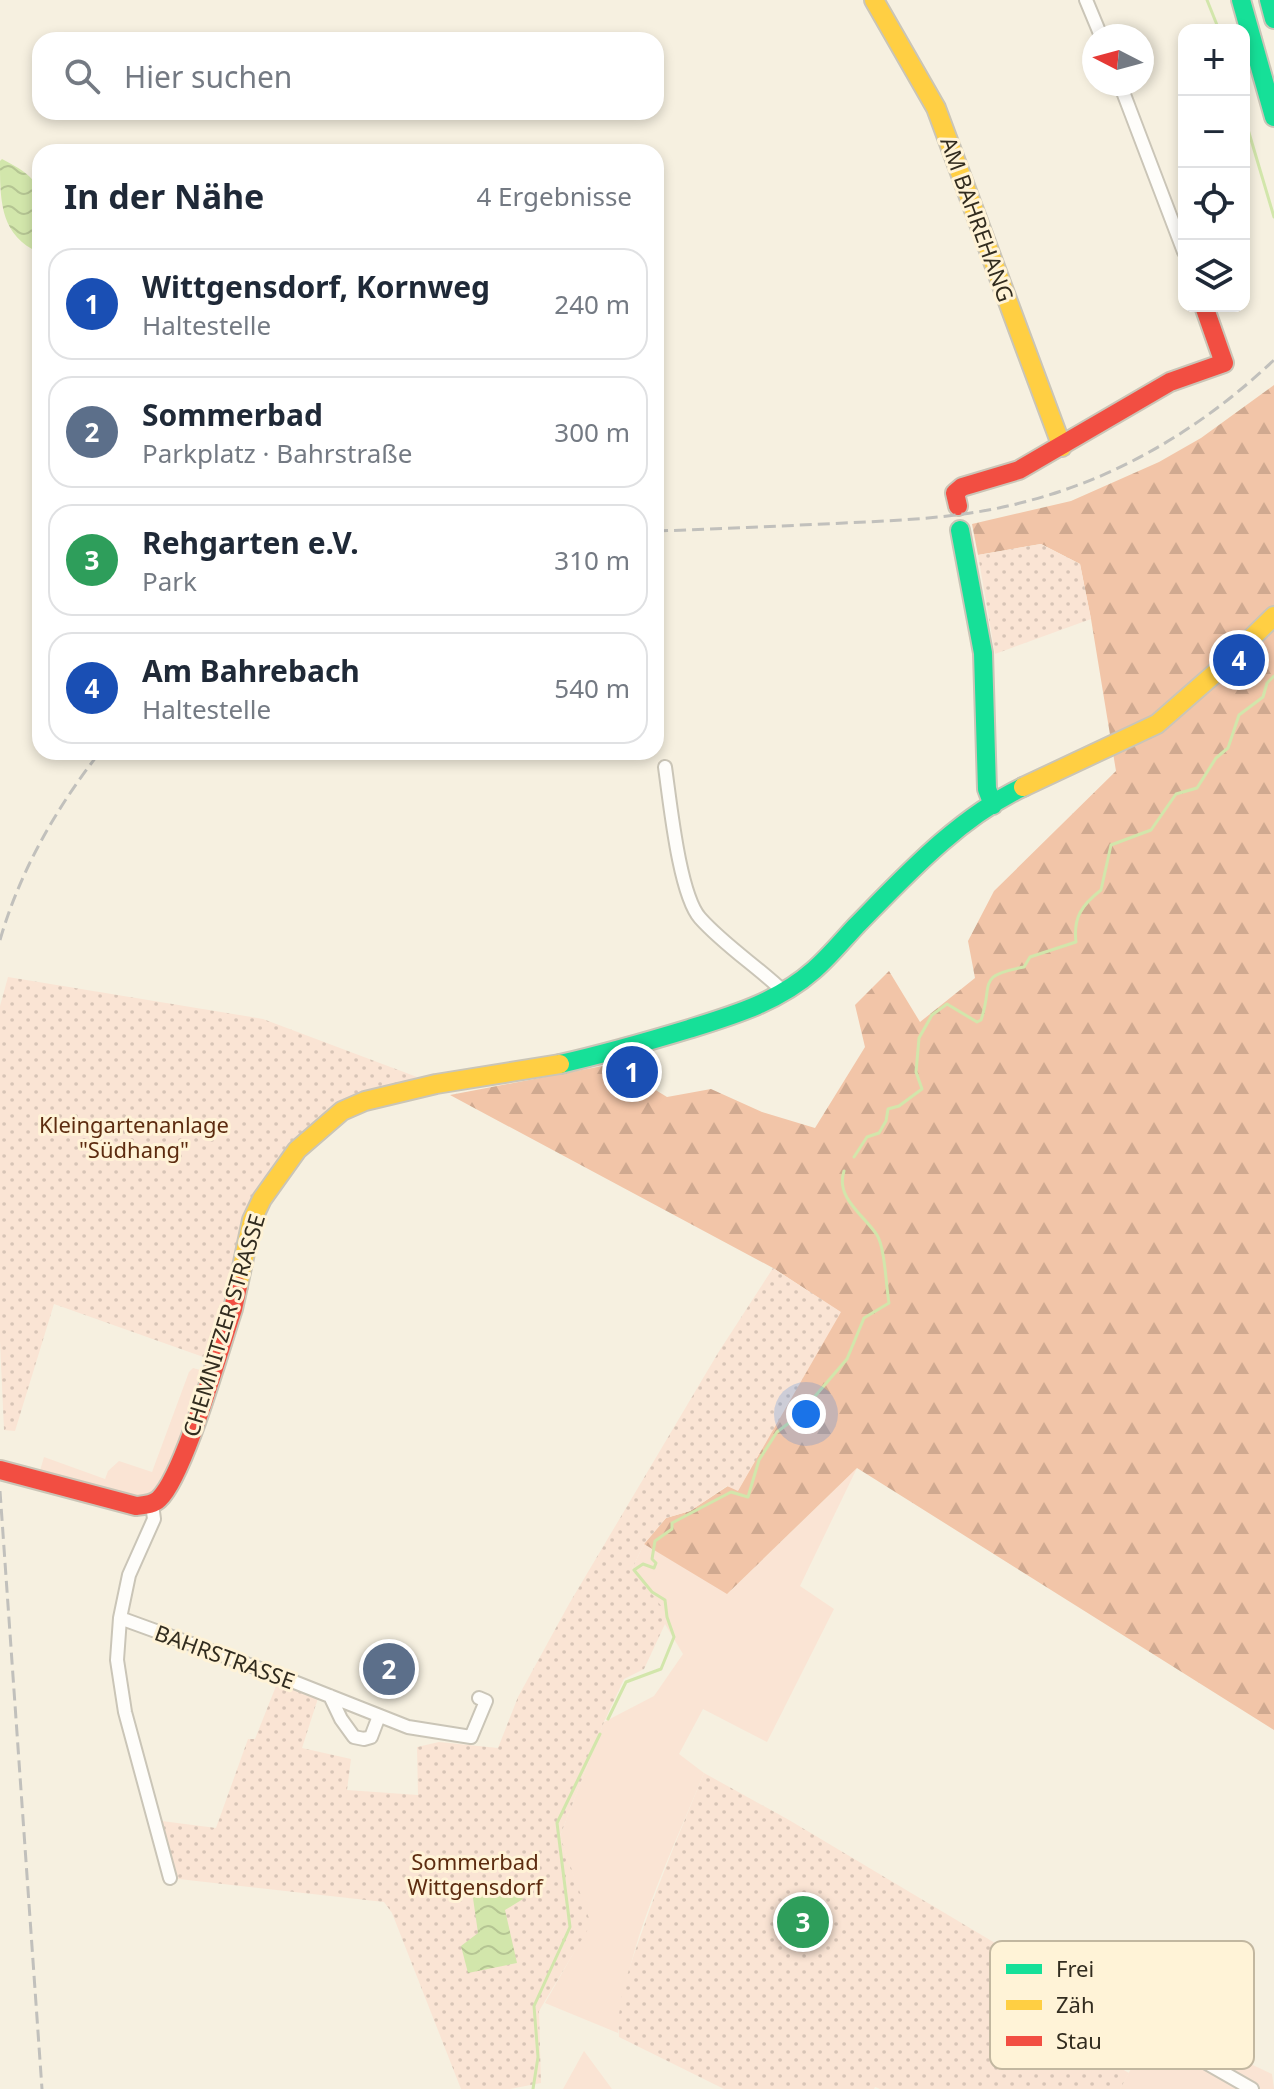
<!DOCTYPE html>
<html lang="de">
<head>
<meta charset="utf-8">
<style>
	:root { --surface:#fff; --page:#f2f2f3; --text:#1f2937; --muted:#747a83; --line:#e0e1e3; --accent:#db2777 }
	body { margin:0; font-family:"Noto Sans",sans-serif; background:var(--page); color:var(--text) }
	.controls { position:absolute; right:24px; top:24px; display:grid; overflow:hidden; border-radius:16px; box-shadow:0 4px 12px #0003 }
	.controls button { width:72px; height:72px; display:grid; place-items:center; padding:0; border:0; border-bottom:2px solid var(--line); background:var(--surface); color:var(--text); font:40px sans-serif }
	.compass { position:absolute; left:1082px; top:24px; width:72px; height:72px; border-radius:50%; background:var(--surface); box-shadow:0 4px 12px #0003; rotate:276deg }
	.you { position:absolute; left:806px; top:1414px; width:28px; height:28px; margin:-20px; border:6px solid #fff; border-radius:50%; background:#1a73e8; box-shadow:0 0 0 12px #1a73e833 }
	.badge { display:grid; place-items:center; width:52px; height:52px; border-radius:50%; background:var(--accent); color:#fff; font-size:26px; font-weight:700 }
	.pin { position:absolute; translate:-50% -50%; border:4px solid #fff; box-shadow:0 2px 8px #0006 }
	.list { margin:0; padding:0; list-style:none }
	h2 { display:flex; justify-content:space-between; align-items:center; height:104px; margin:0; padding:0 32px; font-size:34px }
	h2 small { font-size:26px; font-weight:400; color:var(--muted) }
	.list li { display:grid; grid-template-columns:52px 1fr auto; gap:24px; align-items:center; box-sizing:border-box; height:112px; margin:0 16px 16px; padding:0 16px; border:2px solid var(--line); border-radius:24px }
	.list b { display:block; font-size:30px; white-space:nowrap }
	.list p { margin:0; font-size:26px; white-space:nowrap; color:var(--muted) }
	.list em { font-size:26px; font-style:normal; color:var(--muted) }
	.icon { flex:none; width:44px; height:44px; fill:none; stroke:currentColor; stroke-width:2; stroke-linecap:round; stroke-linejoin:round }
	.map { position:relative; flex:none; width:1274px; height:2089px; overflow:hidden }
	.search { position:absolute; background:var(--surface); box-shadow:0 4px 12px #0003; left:32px; top:32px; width:632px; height:88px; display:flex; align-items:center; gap:20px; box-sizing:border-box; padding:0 28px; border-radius:24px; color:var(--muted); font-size:30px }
	.panel { position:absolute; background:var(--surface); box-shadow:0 4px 12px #0003; left:32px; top:144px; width:632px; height:616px; border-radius:24px }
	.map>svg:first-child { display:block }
	.grass { fill:#fae4d4 }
	.forest { fill:url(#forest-firs) }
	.park { fill:url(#park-dots) }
	.water { fill:url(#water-waves) }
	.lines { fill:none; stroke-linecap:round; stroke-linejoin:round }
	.stream { stroke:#d2e6ab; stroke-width:3 }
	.street-casing { stroke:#cac5b7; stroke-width:16 }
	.fast-casing { stroke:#cac5b7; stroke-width:22 }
	.slow-casing { stroke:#cac5b7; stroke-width:22 }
	.jam-casing { stroke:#cac5b7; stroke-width:22 }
	.street { stroke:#fefdfa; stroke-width:12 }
	.fast { stroke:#16e098; stroke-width:18 }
	.slow { stroke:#ffcf43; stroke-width:18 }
	.jam { stroke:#f24e42; stroke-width:18 }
	.rail { stroke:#c1c0bc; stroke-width:3; stroke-dasharray:12 6; stroke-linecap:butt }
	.labels { text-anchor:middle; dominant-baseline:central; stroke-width:6; stroke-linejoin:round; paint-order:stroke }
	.street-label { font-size:22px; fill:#322c1f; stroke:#fff3d7 }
	.park-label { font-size:22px; fill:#5d2c10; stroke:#fff3d7 }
	.key { fill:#fff3d7; stroke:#c2b7a0; stroke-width:2 }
	.key-label { font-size:22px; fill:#322c1f }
</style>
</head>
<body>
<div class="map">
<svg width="1274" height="2089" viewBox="0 0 1274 2089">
	<defs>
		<pattern id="forest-firs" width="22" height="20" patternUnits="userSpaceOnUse" patternTransform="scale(2)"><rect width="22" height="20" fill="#f2c5a8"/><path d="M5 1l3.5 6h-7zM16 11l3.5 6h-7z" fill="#d0a990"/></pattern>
		<pattern id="park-dots" width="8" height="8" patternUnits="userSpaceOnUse" patternTransform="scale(2)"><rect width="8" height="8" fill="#fae4d4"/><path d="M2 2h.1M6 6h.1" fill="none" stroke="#d7c4b6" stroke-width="1.8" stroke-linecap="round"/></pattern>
		<pattern id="water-waves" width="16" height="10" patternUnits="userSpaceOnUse" patternTransform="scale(2)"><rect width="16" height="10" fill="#d2e6ab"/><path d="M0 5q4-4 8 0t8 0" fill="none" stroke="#b5c593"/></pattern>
	</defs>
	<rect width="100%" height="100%" fill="#f6f0e0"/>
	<path class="grass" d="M193 1368 204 1371 171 1472 155 1491 138 1498 39 1474 44 1457 105 1479 108 1471 119 1461 152 1472 189 1372Z
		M857 1468 800 1586 834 1609 767 1742 703 1709 679 1754 704 1773C670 1857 627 1942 618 2033L545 2003 590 1924 560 1836 604 1722 654 1696 683 1654 665 1624 661 1607 632 1569 644 1544 728 1593Z
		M1186 2004 1213 2012 1212 2046 1272 2074 1274 2089H1120L1151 2032Z
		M584 2051 612 2089H563Z"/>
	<path class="forest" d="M1274 385V1730L857 1468 727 1594 644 1544 666 1518 690 1511 728 1486 738 1490 840 1312 773 1268 450 1095 613 1064 667 1097 711 1089 762 1112 815 1128 865 1047 855 1005 889 971 920 1022 975 978 968 941 994 891 1116 771 1091 619 1080 564 1041 544 978 555 972 524 1071 501 1159 462 1201 438Z"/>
	<path class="park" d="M1041 544 1080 564 1091 619 995 654 978 555Z
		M8 977 263 1019 417 1077 331 1107 277 1161 255 1191 241 1233 229 1300 209 1359 54 1304 15 1431 4 1430 0 1341V1006Z
		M773 1268 841 1312 738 1491 727 1486 690 1511 666 1518 644 1544 632 1569 662 1607 665 1624 644 1669 624 1679 604 1722 560 1836 591 1924 539 2011 541 2083 510 2089H461L392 1913 384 1902 170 1878 154 1820 216 1828 248 1739H255L280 1676 320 1692 302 1748 351 1759 347 1790 418 1795 417 1747 439 1742 498 1748 518 1697 569 1604 718 1353Z
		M704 1773 789 1820 1097 2004 1078 2044 1129 2073 1120 2089H880L875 2087 874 2089H724L619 2037C616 2001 631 1963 643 1929 661 1876 683 1825 704 1773Z"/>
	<path class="water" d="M2 159C49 183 40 192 40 241L32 249C0 231 0 198 0 161Z
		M515 1883 523 1899 505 1910 517 1963 468 1973 461 1946 478 1933 472 1891Z"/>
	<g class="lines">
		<path class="stream" d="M1207 0 1219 30
			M1244 116 1274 217
			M854 1157 867 1137 879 1133 886 1121 888 1109 899 1106 922 1089 916 1072 919 1038 932 1015 947 1004 977 1022 981 1020C994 983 975 976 1024 967L1030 957 1076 942C1073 917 1082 905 1101 890L1111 845 1151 830 1176 794 1197 788 1216 758 1228 748 1239 715 1263 697 1267 683 1274 676
			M608 1719 626 1682 661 1669 674 1637 667 1617 665 1600 652 1592 634 1570 643 1564 654 1568 656 1563 652 1559 655 1541 672 1529V1523L731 1492 748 1497 759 1460 777 1432 798 1416 847 1359 864 1318 889 1303C886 1286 885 1248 877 1235 864 1215 835 1198 844 1171
			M533 2089 538 2057 534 2006 570 1927 557 1823 600 1734"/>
		<g class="street-casing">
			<path id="street" d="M1086 0 1101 36
				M1120 84 1184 252
				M665 767C670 801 679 894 700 918 725 946 757 966 784 992
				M152 1504 154 1519 129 1575 120 1618 117 1660 125 1712 170 1878
				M120 1618 274 1674 408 1727 471 1737 486 1701 479 1698
				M330 1696 341 1719 354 1737 364 1739 371 1737 379 1716
				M1143 2054 1167 2045H1175L1252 2089"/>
		</g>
		<g class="fast-casing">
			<path id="fast" d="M1241 0 1274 117
				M1269 0 1274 19
				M960 530 983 653 987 789 993 805
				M560 1064C604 1054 646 1042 689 1029 734 1015 778 1002 814 970 829 957 842 941 856 926 906 875 958 818 1023 787"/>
		</g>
		<g class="slow-casing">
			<path id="slow" d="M874 0 936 108 1062 447
				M1023 787 1157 724 1221 668 1274 616
				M238 1286 252 1220 262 1199 297 1150 342 1111 365 1101 436 1084 560 1064"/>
		</g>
		<g class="jam-casing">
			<path id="jam" d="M958 506 955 493 962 487 1019 470 1170 382 1224 363 1204 306
				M0 1470 136 1506C144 1505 153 1505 159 1499 184 1476 220 1347 233 1309L238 1286"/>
		</g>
		<use href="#street" class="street"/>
		<use href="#fast" class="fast"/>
		<use href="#slow" class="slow"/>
		<use href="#jam" class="jam"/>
		<path class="rail" d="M656 531C719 529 781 526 844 523 904 520 965 518 1024 502 1119 478 1203 427 1274 360
			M0 940C20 871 56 808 100 752
			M0 1491 42 2089"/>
	</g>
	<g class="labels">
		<g class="street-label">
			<text transform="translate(978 219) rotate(70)">AM BAHREHANG</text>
			<text transform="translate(223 1325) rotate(-73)">CHEMNITZER STRASSE</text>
			<text transform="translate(225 1656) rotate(20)">BAHRSTRASSE</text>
		</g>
		<g class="park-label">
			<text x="134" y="1124">Kleingartenanlage<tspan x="134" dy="25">"Südhang"</tspan></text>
			<text x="475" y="1861">Sommerbad<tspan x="475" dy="25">Wittgensdorf</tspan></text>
		</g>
	</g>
	<rect x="990" y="1941" width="264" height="128" rx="12" class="key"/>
	<rect x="1006" y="1964" width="36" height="10" fill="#16e098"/>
	<rect x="1006" y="2000" width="36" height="10" fill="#ffcf43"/>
	<rect x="1006" y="2036" width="36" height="10" fill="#f24e42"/>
	<g class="key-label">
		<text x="1056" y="1977">Frei</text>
		<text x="1056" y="2013">Zäh</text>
		<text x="1056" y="2049">Stau</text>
	</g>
</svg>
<div class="controls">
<button>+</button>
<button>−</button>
<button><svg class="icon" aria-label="locate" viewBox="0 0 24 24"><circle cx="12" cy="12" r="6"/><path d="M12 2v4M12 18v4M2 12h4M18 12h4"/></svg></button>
<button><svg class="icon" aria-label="layers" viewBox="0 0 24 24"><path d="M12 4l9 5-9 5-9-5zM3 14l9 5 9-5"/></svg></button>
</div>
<svg class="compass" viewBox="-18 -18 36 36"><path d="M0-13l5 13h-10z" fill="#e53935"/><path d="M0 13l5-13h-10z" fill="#747a83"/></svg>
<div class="you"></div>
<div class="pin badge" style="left:632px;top:1072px;background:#1a4fb4">1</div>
<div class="pin badge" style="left:389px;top:1669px;background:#5c6f8a">2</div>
<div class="pin badge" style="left:803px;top:1922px;background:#2e9e5b">3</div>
<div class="pin badge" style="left:1239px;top:660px;background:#1a4fb4">4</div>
<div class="search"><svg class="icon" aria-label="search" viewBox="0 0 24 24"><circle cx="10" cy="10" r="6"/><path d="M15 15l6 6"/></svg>Hier suchen</div>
<section class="panel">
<h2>In der Nähe<small>4 Ergebnisse</small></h2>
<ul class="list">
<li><span class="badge" style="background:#1a4fb4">1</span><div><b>Wittgensdorf, Kornweg</b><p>Haltestelle</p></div><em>240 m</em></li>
<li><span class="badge" style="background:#5c6f8a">2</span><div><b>Sommerbad</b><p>Parkplatz · Bahrstraße</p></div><em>300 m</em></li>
<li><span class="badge" style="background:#2e9e5b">3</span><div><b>Rehgarten e.V.</b><p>Park</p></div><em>310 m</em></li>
<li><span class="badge" style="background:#1a4fb4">4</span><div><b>Am Bahrebach</b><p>Haltestelle</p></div><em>540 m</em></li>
</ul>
</section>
</div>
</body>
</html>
